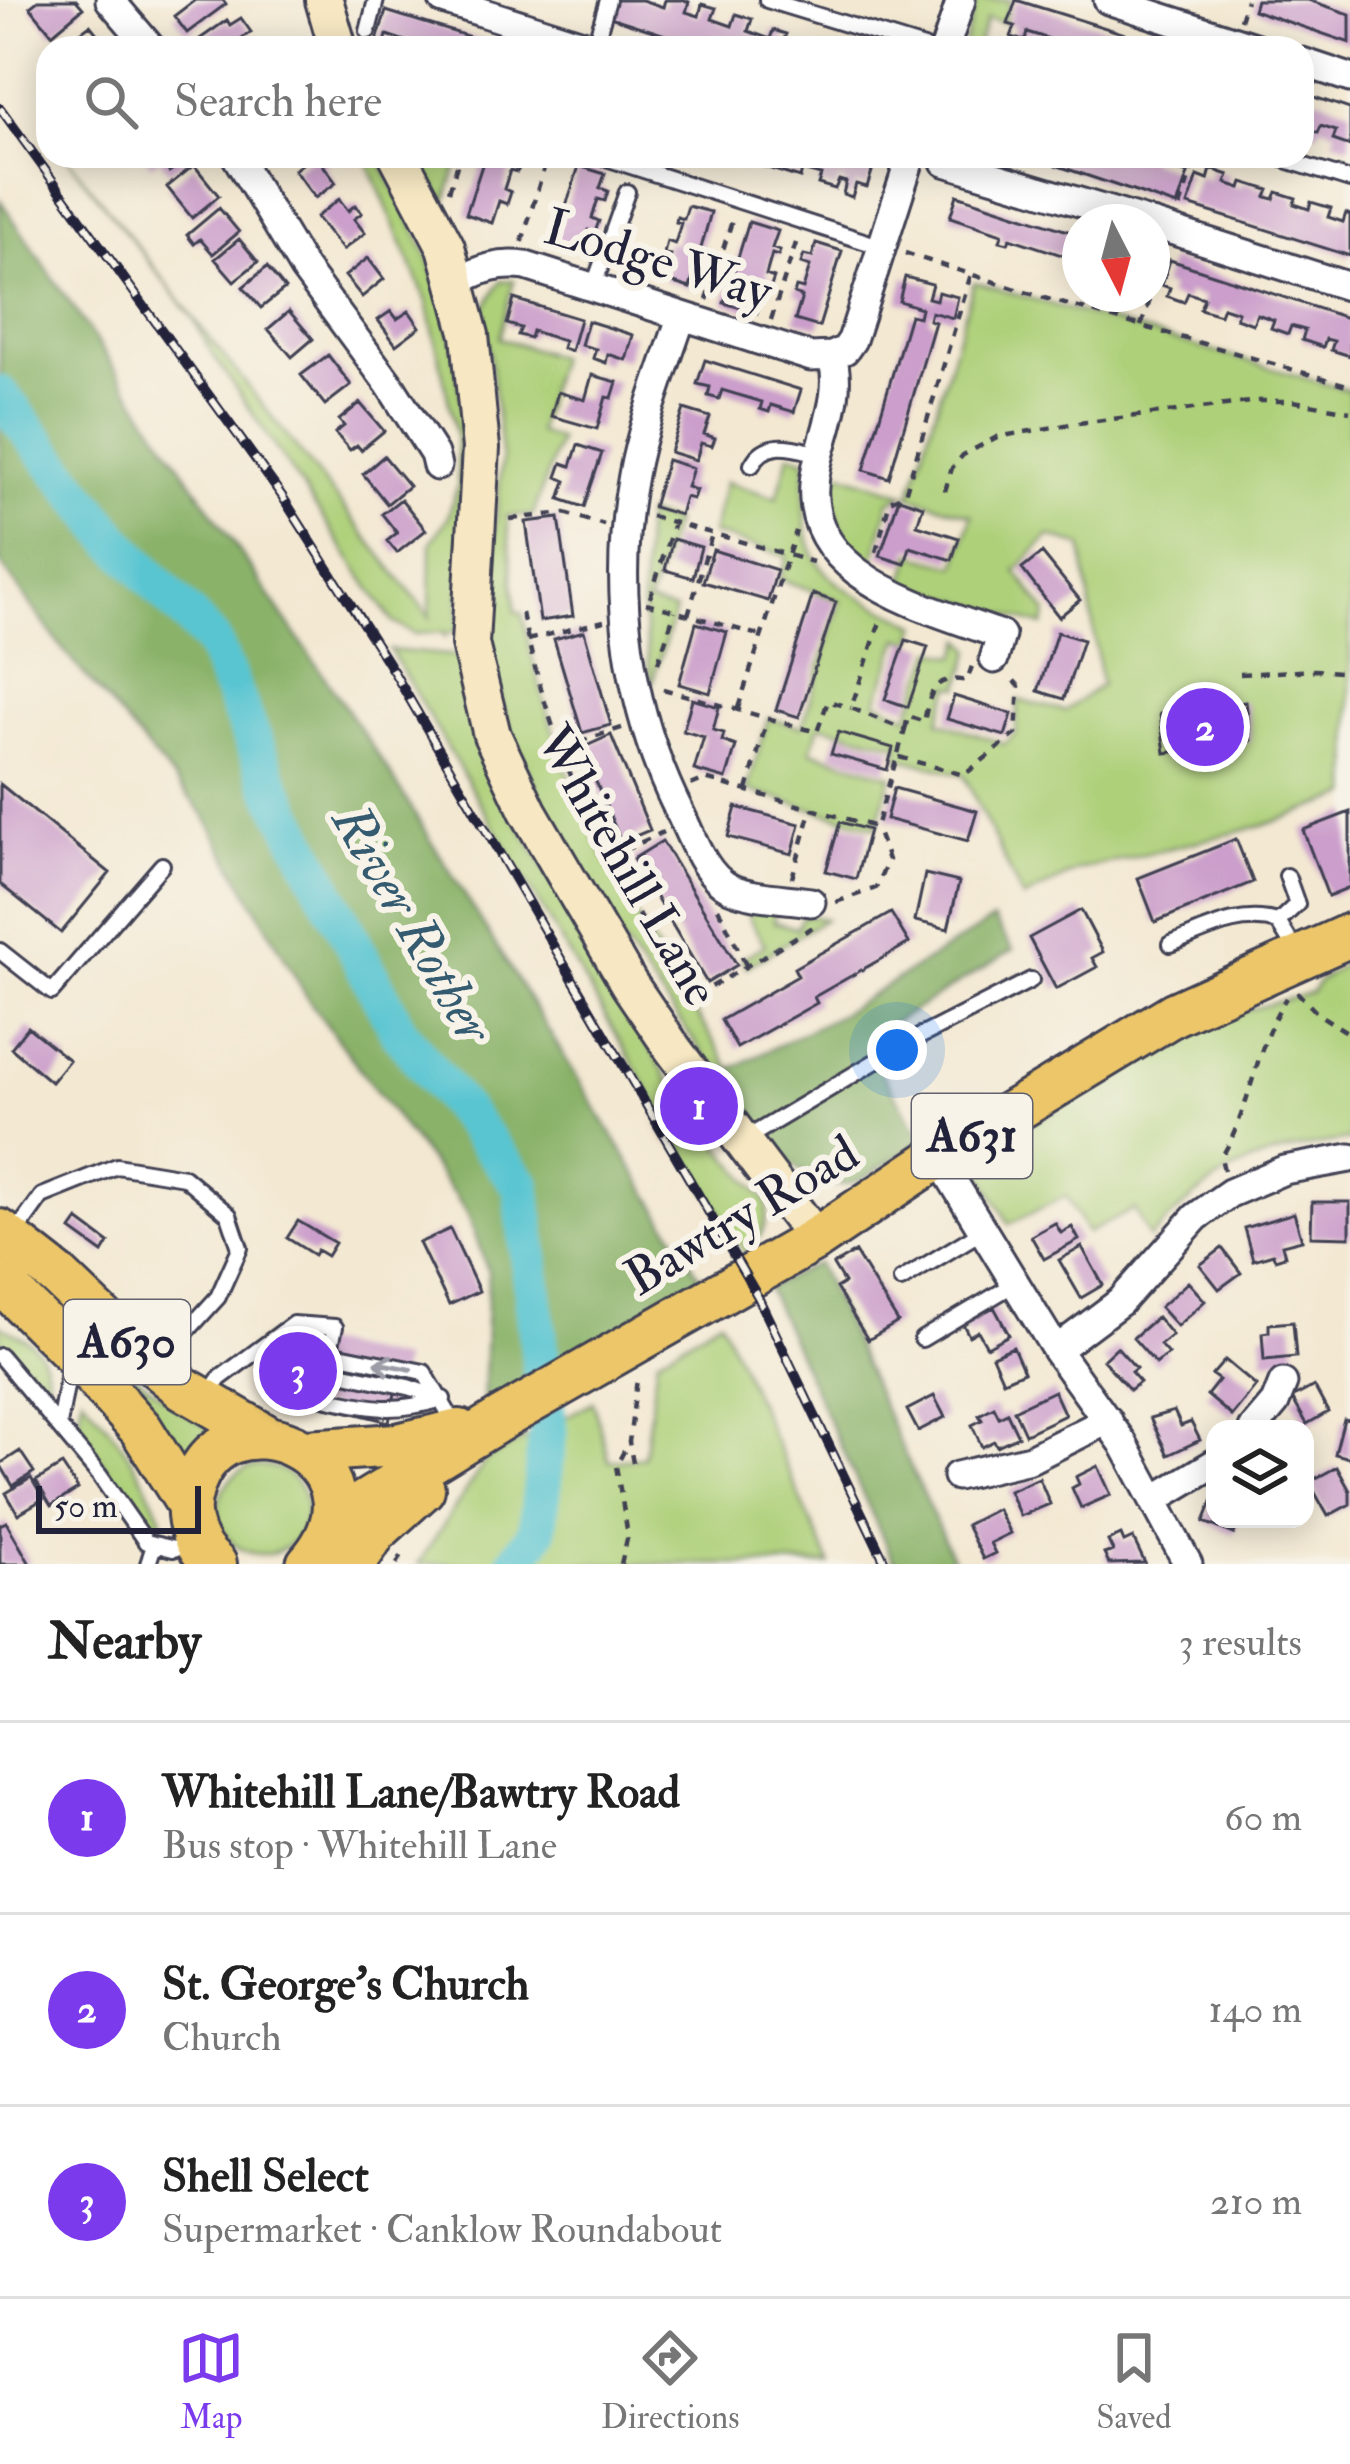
<!DOCTYPE html>
<html lang="en">
<head>
<meta charset="utf-8">
<style>
	:root { --surface:#fff; --page:#f2f2f2; --text:#222; --muted:#767676; --line:#e0e0e0; --accent:#7c3aed }
	body { margin:0; font-family:"IM FELL Double Pica",serif; background:var(--page); color:var(--text) }
	.controls { position:absolute; right:36px; bottom:36px; display:grid; overflow:hidden; border-radius:24px; box-shadow:0 6px 30px #0003 }
	.controls button { width:108px; height:108px; display:grid; place-items:center; padding:0; border:0; border-bottom:3px solid var(--line); background:var(--surface); color:var(--text); font:60px sans-serif }
	.compass { position:absolute; left:1062px; top:204px; width:108px; height:108px; border-radius:50%; background:var(--surface); box-shadow:0 6px 30px #0003; rotate:174deg }
	.scale { position:absolute; left:36px; bottom:30px; width:165px; box-sizing:border-box; padding-left:12px; border:6px solid #22223b; border-top:0; font-size:33px; line-height:42px; white-space:nowrap; color:#22223b; -webkit-text-stroke:9px #f7f3e8; paint-order:stroke }
	.you { position:absolute; left:897px; top:1050px; width:42px; height:42px; margin:-30px; border:9px solid #fff; border-radius:50%; background:#1a73e8; box-shadow:0 0 0 18px #1a73e833 }
	.badge { display:grid; place-items:center; width:78px; height:78px; border-radius:50%; background:var(--accent); color:#fff; font-size:39px; font-weight:700 }
	.pin { position:absolute; translate:-50% -50%; border:6px solid #fff; box-shadow:0 3px 12px #0006 }
	.list { margin:0; padding:0; list-style:none }
	h2 { display:flex; justify-content:space-between; align-items:center; height:156px; margin:0; padding:0 48px; font-size:51px }
	h2 small { font-size:39px; font-weight:400; color:var(--muted) }
	.list li { display:grid; grid-template-columns:78px 1fr auto; gap:36px; align-items:center; box-sizing:border-box; height:192px; padding:0 48px; border-top:3px solid var(--line) }
	.list b { display:block; font-size:45px; white-space:nowrap }
	.list p { margin:0; font-size:39px; white-space:nowrap; color:var(--muted) }
	.list em { font-size:39px; font-style:normal; color:var(--muted) }
	.icon { flex:none; width:66px; height:66px; fill:none; stroke:currentColor; stroke-width:2; stroke-linecap:round; stroke-linejoin:round }
	.map { position:relative; flex:none; width:1350px; height:1564px; overflow:hidden }
	.search { position:absolute; background:var(--surface); box-shadow:0 6px 30px #0003; left:36px; right:36px; top:36px; height:132px; display:flex; align-items:center; gap:30px; box-sizing:border-box; padding:0 42px; border-radius:36px; color:var(--muted); font-size:45px }
	.sheet { height:732px; background:var(--surface) }
	nav { display:flex; justify-content:space-around; align-items:center; box-sizing:border-box; height:168px; border-top:3px solid var(--line); background:var(--surface); font-size:33px; color:var(--muted) }
	nav a { display:grid; justify-items:center; gap:6px }
	nav .on { color:var(--accent) }
	.map>svg:first-child { display:block }
	.green { fill:#aed079; stroke:#68795a; stroke-width:3 }
	.forest { fill:#8ab269; stroke:#566a52; stroke-width:3 }
	.lines { fill:none; stroke-linecap:round; stroke-linejoin:round }
	.river { stroke:#58c5d1; stroke-width:39 }
	.building { fill:#cb9ecb }
	.service-casing { stroke:#414052; stroke-width:20 }
	.minor-casing { stroke:#414052; stroke-width:33 }
	.secondary-casing { stroke:#414052; stroke-width:42 }
	.primary-casing { stroke:#414052; stroke-width:48 }
	.path { stroke:#414052; stroke-width:4.5; stroke-dasharray:9 9; stroke-linecap:butt }
	.service { stroke:#fff; stroke-width:14 }
	.minor { stroke:#fff; stroke-width:27 }
	.secondary { stroke:#f7e8c3; stroke-width:36 }
	.primary { stroke:#ecc669; stroke-width:42 }
	.rail-casing { stroke:#22223b; stroke-width:10 }
	.rail { stroke:#f7f3e8; stroke-width:6; stroke-dasharray:18; stroke-linecap:butt }
	.oneway { stroke:#9c9ca7 }
	.labels { text-anchor:middle; dominant-baseline:central; stroke-width:12; stroke-linejoin:round; paint-order:stroke }
	.shield { fill:#f7f3e8; stroke:#62616f; stroke-width:3 }
	.shield-label { font-size:48px; font-weight:bold; fill:#22223b }
	.street-label { font-size:51px; fill:#22223b; stroke:#f7f3e8 }
	.water-label { font-size:54px; font-style:italic; fill:#355b70; stroke:#f7f3e8 }
</style>
</head>
<body>
<div class="map">
<svg width="1350" height="1564" viewBox="0 0 1350 1564">
	<rect width="100%" height="100%" fill="#f7f3e8"/>
	<filter id="ink" filterUnits="userSpaceOnUse"><feTurbulence type="fractalNoise" baseFrequency=".00833" numOctaves="2"/><feDisplacementMap in="SourceGraphic" scale="24" xChannelSelector="R" yChannelSelector="G"/><feConvolveMatrix kernelMatrix="1 2 1 2 8 2 1 2 1" color-interpolation-filters="sRGB"/></filter>
	<filter id="wash" filterUnits="userSpaceOnUse"><feTurbulence type="fractalNoise" baseFrequency=".004" numOctaves="4" result="noise"/><feDisplacementMap in="SourceGraphic" scale="48" xChannelSelector="R" yChannelSelector="G"/><feGaussianBlur stdDeviation="2.7" result="paint"/><feColorMatrix in="noise" values="0 0 0 0 0 0 0 0 0 0 0 0 0 0 0 0 0 1.4 0 .05"/><feComposite in="paint" operator="in"/></filter>
	<g filter="url(#wash)">
		<rect width="100%" height="100%" fill="#f3e8d2"/>
		<path class="green" d="M977 0H1011L1004 23 987 19 977 48H967L964 45Z
			M66 156 430 617 431 543 448 517 458 485 456 435 427 302 365 156H377C397 194 419 233 434 273 476 386 462 515 458 632L443 633 446 638 442 632 414 634 393 622 211 352 193 318Z
			M418 156H460L445 203Z
			M514 280 499 338 557 357 538 432 559 440 533 515 507 516 516 612 522 613C539 694 564 773 600 848 637 925 686 996 731 1069L719 1075 618 936 552 820 512 736 498 690 487 607 502 459 484 308 501 281Z
			M974 282 1350 391V795L1262 826 1078 870 1023 899 964 775 897 757 900 745 820 725 811 751 892 776 876 827 747 790 768 718 802 727 841 601 780 579 787 556 712 534 725 482 777 498 789 454 806 460C799 576 819 578 918 625L912 642 900 638 877 701 908 716 934 650 957 656 963 639 972 650 960 687 951 686 939 721 1004 744 1016 733 1018 700 1065 711 1101 685 1082 546 1049 536 1016 571 1047 613 1043 626 903 583 912 554 956 566 972 515 910 496Z
			M832 470 905 494 890 501 871 569C840 542 832 511 832 470Z
			M645 514 674 522 648 603 675 611 651 686 642 602Z
			M390 650 458 656 511 811 679 1098 768 1204C766 1226 762 1239 745 1254Z
			M775 907 774 922 797 928 803 915 825 919 747 967 742 958 765 945 748 917 752 910Z
			M1350 960V1140C1251 1153 1220 1168 1149 1239L1135 1209 1087 1233 1066 1196 1009 1224 976 1163 1011 1137 1183 1034 1214 1019 1311 993 1318 982Z
			M67 1312C115 1356 159 1400 216 1432L183 1464 57 1325Z
			M720 1319 830 1564H418L486 1460 593 1402 609 1461 644 1457 657 1359Z
			M0 1325C38 1345 46 1348 49 1393L0 1344Z
			M82 1396C117 1434 143 1471 162 1519L155 1531H147L83 1432 79 1418Z
			M218 1510a44 44 0 1 1 88 0a44 44 0 1 1-88 0Z"/>
		<path class="forest" d="M0 200 386 767 703 1282 483 1408 488 1272 467 1212 309 1001 205 816 65 652 0 563Z
			M993 920 1013 950 888 1026 895 1041 870 1055 923 1139C902 1152 881 1169 859 1180 803 1207 748 1112 719 1075L839 1015Z
			M817 1263 955 1564H895L767 1288Z"/>
		<g class="lines">
			<path class="river" d="M0 395 115 540 212 641 271 784 399 1032 522 1186 548 1431 537 1532 515 1564"/>
		</g>
		<g id="blocks">
			<path class="building" d="M39 0H76L83 8 52 34 30 7Z
				M195 0H223L226 4 187 33 174 16Z
				M615 0H642L663 7 665 0H684L689 2 686 12 699 16 702 4 716 8 712 19 732 26 736 14 752 19 748 31 770 39 773 30 786 34 782 44 793 48H705L610 17Z
				M1016 0 1167 47V48H1078L1027 32 1025 41 1011 37 1015 26 1008 24Z
				M1256 0H1308L1350 14V43L1253 10Z
				M386 11 503 47V48L421 45 406 48 408 42 387 35 384 47 376 44Z
				M241 18 251 32 227 48H198L194 43 227 20 230 25Z
				M90 25 102 40 91 48H72L67 42Z
				M1302 93 1350 109V146L1333 140 1336 131 1321 126 1318 133 1302 128Z
				M144 156H192L169 172 159 159 151 165Z
				M313 156H326L330 161 323 165 336 183 315 198 294 170Z
				M485 156H513L510 164 520 167 517 172 510 170 504 189 511 192 507 204 499 201 492 223 466 214Z
				M754 156H845L874 165 867 187 856 184 852 197 843 194 846 182 839 180 835 189 818 184 821 175 802 170 800 178 752 163Z
				M1029 156H1150L1149 161 1188 174 1177 206Z
				M194 165 219 196 192 218 167 187Z
				M579 166 605 174 600 188 608 191 605 201 598 199 592 218 599 221 595 232 588 230 581 252 554 243Z
				M1211 169 1229 175 1226 183 1241 188 1243 182 1269 190 1266 197 1274 199 1277 192 1296 198 1294 204 1309 209 1311 202 1331 208 1328 217 1343 222 1346 213 1350 215V256L1188 205 1198 176 1208 180Z
				M957 195 1080 235V261L1010 238 1008 243 1000 241 1002 234 950 217Z
				M339 199 348 211 355 205 362 213 354 219 365 233 343 250 316 217Z
				M688 206 711 212 690 288 664 280 671 255 664 254 667 241 675 244 681 223 676 222 677 217 684 219Z
				M219 208 239 232 213 254 200 239 194 244 187 235Z
				M749 222 778 231 772 248 780 251 778 256 772 254 766 275 774 278 769 292 764 291 757 313 724 303Z
				M239 239 258 262 234 281 215 259Z
				M816 243 842 251 819 327 795 320 802 297 794 294 796 287 803 289 810 266 801 263 804 255 812 257Z
				M368 258 384 279 362 297 345 276Z
				M1170 260 1350 319V356L1331 350 1334 341 1326 339 1323 347 1302 340 1305 330 1291 326 1288 334 1271 328 1274 320 1257 314 1253 324 1236 318 1238 312 1223 307 1220 315 1200 309 1204 298 1188 293 1184 302 1167 296 1170 288 1162 285Z
				M267 267 285 289 261 308 243 287Z
				M905 277 932 284 928 298 936 300 938 292 958 297 953 318 931 312 929 320 935 322 889 478 864 470 910 315 919 317 921 308 899 301Z
				M514 299 580 319 571 351 562 348 564 341 532 331 530 338 518 335 521 328 507 324Z
				M289 311 313 339 292 357 268 329Z
				M391 311 397 319 409 311 420 327 396 345 378 320Z
				M588 321 633 335 626 360 608 354 606 363 593 358 596 349 581 345Z
				M328 355 351 385 325 405 301 375Z
				M705 360 801 390 794 412 771 405 769 412 760 409 762 402 722 390 719 399 708 396 710 387 697 384Z
				M592 375 617 382 612 398 606 397 597 429 551 416 558 392 585 400Z
				M360 403 384 431 361 450 357 445 350 450 335 433 344 426 339 420Z
				M684 409 710 417 704 434 715 438 712 446 701 443 696 460 670 452Z
				M578 445 602 453 584 507 560 499 566 481 557 477 562 463 571 466Z
				M384 456 409 486 387 504 363 474Z
				M667 460 693 468 687 487 696 490 693 499 685 497 680 515 653 507Z
				M899 498 923 506 917 525 959 538 952 560 910 547 905 564 880 556Z
				M401 499 426 530 397 553 387 541 397 533 382 514Z
				M559 518 573 616 540 621 526 522Z
				M673 539 701 547 693 578 665 570Z
				M713 550 777 570 768 601 703 582Z
				M1042 553 1080 600 1059 617 1022 569Z
				M813 594 836 602 799 717 776 710Z
				M696 623 727 632 710 693 679 684Z
				M584 631 611 725 582 733 554 639Z
				M1057 632 1083 640 1064 699 1038 691Z
				M906 640 928 647 908 707 885 699Z
				M954 696 1012 714 1005 736 947 719Z
				M692 699 719 707 713 730 724 733 722 741 736 746 726 779 694 770 704 737 683 731Z
				M1246 702 1251 741 1165 753 1160 714Z
				M838 732 893 748 887 770 831 754Z
				M611 735 650 830 621 842 582 748Z
				M0 784 110 873 61 933 0 884Z
				M894 788 977 811 968 841 886 819Z
				M736 807 800 824 792 854 728 837Z
				M1350 812V887L1328 896 1303 830Z
				M840 822 869 830 856 879 826 871Z
				M1236 839 1253 882 1155 922 1138 878Z
				M662 841 737 965 707 983 633 859Z
				M925 874 959 882 948 929 915 921Z
				M1081 910 1103 952 1092 958 1097 967 1056 989 1029 938Z
				M891 913 909 943 814 997 817 1003 737 1048 721 1020 798 976 794 968Z
				M28 1027 69 1060 51 1082 11 1048Z
				M1312 1202H1350V1237L1311 1236Z
				M1294 1213 1302 1240 1282 1245 1285 1256 1275 1259 1273 1254 1253 1260 1244 1228Z
				M78 1220 109 1243 103 1253 71 1230Z
				M298 1221 335 1243 327 1256 317 1250 314 1255 287 1238Z
				M1055 1223 1061 1233 1072 1227 1079 1240 1044 1259 1031 1236Z
				M450 1229 479 1291 449 1305 419 1243Z
				M1082 1247 1103 1285 1081 1298 1059 1260Z
				M1222 1248 1241 1273 1219 1289 1200 1265Z
				M855 1252 898 1322 868 1340 836 1288 844 1283 833 1265Z
				M1188 1282 1205 1301 1177 1326 1160 1307Z
				M994 1307 1009 1335 987 1347 978 1331 969 1336 963 1324Z
				M1157 1317 1172 1335 1160 1345 1168 1354 1156 1364 1133 1338Z
				M1293 1322 1296 1357 1264 1360 1262 1333 1269 1332V1324Z
				M292 1341 316 1346 317 1342 402 1360 389 1422 280 1395Z
				M1013 1347 1024 1372 1003 1381 992 1356Z
				M1117 1347 1136 1368 1131 1372 1140 1382 1130 1390 1103 1360Z
				M1225 1360 1256 1386 1232 1416 1207 1395 1219 1380 1212 1375Z
				M1314 1386 1328 1412 1307 1424 1292 1398Z
				M1054 1391 1065 1415 1025 1434 1014 1410Z
				M934 1396 945 1417 918 1431 907 1410Z
				M994 1407 999 1417 1007 1413 1018 1436 997 1446 994 1441 982 1447 972 1425 982 1420 979 1415Z
				M1174 1411 1181 1426 1191 1422 1200 1440 1168 1455 1150 1418Z
				M1344 1419 1350 1420V1458L1335 1454Z
				M20 1451 34 1472 13 1486 0 1464Z
				M62 1465 78 1489 51 1506 36 1481Z
				M1098 1466 1111 1495 1081 1508 1072 1488 1079 1484 1076 1477Z
				M1337 1467 1350 1491V1504L1328 1516 1309 1482Z
				M31 1478 43 1499 18 1514 6 1493Z
				M1039 1478 1050 1504 1020 1516 1009 1491Z
				M1215 1494V1519H1240L1234 1534 1204 1522Z
				M997 1509 1010 1533 990 1543 995 1553 983 1559 966 1525Z
				M6 1522 30 1564H0V1525Z
				M1121 1535 1124 1542 1133 1538 1145 1563 1109 1564 1104 1554 1113 1551 1108 1541Z"/>
		</g>
	</g>
	<g filter="url(#ink)">
		<use href="#blocks" fill-opacity="0" stroke="#414052" stroke-width="3"/>
		<g class="lines">
			<g class="service-casing">
				<path id="service" d="M767 0 924 48
					M368 31 376 0
					M594 48 608 0
					M600 156 882 247
					M1273 156 1350 180
					M593 288 627 192
					M752 465C766 437 794 448 820 454
					M1278 922 1297 904 1287 876
					M1171 944C1207 930 1239 911 1278 922L1296 951
					M0 951 52 992 162 865
					M742 1141 903 1045 1031 980
					M14 1235 42 1196 117 1166 184 1177 229 1215 240 1248 218 1297 158 1363
					M901 1280 984 1230
					M922 1339 1016 1283
					M329 1353 424 1372 456 1426
					M0 1356 100 1476 146 1542 173 1549 191 1543
					M325 1370 408 1387 443 1399
					M207 1397 219 1379 293 1324 335 1327 319 1397C370 1408 391 1414 443 1399
					M59 1425 71 1359
					M148 1564 154 1545"/>
			</g>
			<g class="minor-casing">
				<path id="minor" d="M110 0 151 48
					M443 0 595 48
					M1108 0 1257 48
					M945 48 961 0
					M1302 62 1350 78
					M236 156 304 269 389 384 434 454 437 466
					M911 156 852 340 845 350 832 356C843 392 825 429 817 465 791 576 925 607 1001 635L994 659
					M945 162 1146 222
					M1152 224 1350 287
					M458 281C482 269 499 262 526 266L811 357 832 356
					M681 318C664 369 643 421 633 475 611 590 628 709 680 813 692 837 704 875 730 888 754 898 786 898 811 902
					M938 1157 1056 1350 1123 1443 1188 1564
					M1056 1350 1120 1302 1196 1217 1230 1193 1284 1170 1350 1158
					M1253 1429 1275 1403 1283 1383
					M957 1476 1030 1459 1108 1420
					M1155 1499 1215 1463"/>
			</g>
			<g class="secondary-casing">
				<path id="secondary" d="M324 0 338 48
					M398 156 446 247 470 335 481 448 470 644 492 735 528 811 629 984 673 1049 816 1239"/>
			</g>
			<g class="primary-casing">
				<path id="primary" d="M0 1231 59 1277 129 1344 183 1388 266 1436
					M0 1281 74 1354 141 1429 188 1504
					M306 1451 397 1445 459 1431
					M334 1521 504 1417 816 1239 938 1157 1174 1014 1350 935
					M215 1564C196 1549 185 1522 190 1498 215 1376 401 1459 308 1564
					M354 1564 375 1532 423 1489"/>
			</g>
			<path class="path" d="M1240 20 1246 0
				M449 191 460 156
				M1180 207 1196 156
				M522 242 547 158
				M905 253 1044 298 1350 386
				M1152 293 1165 252
				M707 300 733 218
				M771 320 797 240
				M1141 326 1152 294
				M945 491 952 468 963 455 997 437 1071 424 1258 401H1293L1350 411
				M651 516 813 562
				M510 519 565 513 604 525
				M876 552 890 501 905 494 971 274
				M650 598 674 523
				M646 603 762 636
				M522 613C553 761 610 873 689 1000L813 927
				M688 615 712 534
				M527 640 604 621
				M658 663 675 611
				M1240 674 1315 670 1350 673
				M663 689 817 732 828 701 851 708
				M738 708 796 531
				M905 730 908 716 924 722C930 693 933 674 967 681L972 666
				M562 747 625 727
				M899 757 964 775 1016 734 1019 686 1008 674
				M691 785 705 779 876 827 905 730 851 708 882 616
				M747 790 767 721
				M608 858 663 832
				M792 878 812 808
				M836 902 876 888 888 860 876 827
				M718 908 747 967
				M1297 992 1318 1014 1350 1034
				M1224 1170 1221 1158C1252 1108 1254 1047 1286 998
				M633 1463 629 1442 637 1379
				M397 1564 405 1549
				M621 1564 628 1535 616 1466 629 1442"/>
			<use href="#service" class="service"/>
			<use href="#minor" class="minor"/>
			<use href="#secondary" class="secondary"/>
			<use href="#primary" class="primary"/>
			<g class="rail-casing">
				<path id="rail" d="M0 108 282 496 395 674 758 1297 886 1564"/>
			</g>
			<use href="#rail" class="rail"/>
		</g>
		<defs><path id="oneway-shaft" d="M-6 0H5M1.5-3L5.5 0L1.5 3" fill="none" stroke-width="1.6" stroke-linecap="round" stroke-linejoin="round" transform="scale(3)"/></defs>
		<use class="oneway" href="#oneway-shaft" transform="translate(393 1366) rotate(-169)"/>
	</g>
	<g class="labels">
		<g class="shield">
			<rect x="912" y="1094" width="120" height="84" rx="9"/>
			<rect x="64" y="1300" width="126" height="84" rx="9"/>
		</g>
		<g class="shield-label">
			<text x="972" y="1136">A631</text>
			<text x="127" y="1342">A630</text>
		</g>
		<g class="street-label">
			<text transform="translate(658 260) rotate(17)">Lodge Way</text>
			<text transform="translate(627 866) rotate(60)">Whitehill Lane</text>
			<text transform="translate(742 1216) rotate(-31)">Bawtry Road</text>
		</g>
		<g class="water-label">
			<text transform="translate(412 924) rotate(60)">River Rother</text>
		</g>
	</g>
</svg>
<div class="controls">
<button><svg class="icon" aria-label="layers" viewBox="0 0 24 24"><path d="M12 4l9 5-9 5-9-5zM3 14l9 5 9-5"/></svg></button>
</div>
<svg class="compass" viewBox="-18 -18 36 36"><path d="M0-13l5 13h-10z" fill="#e53935"/><path d="M0 13l5-13h-10z" fill="#767676"/></svg>
<div class="scale">50 m</div>
<div class="you"></div>
<div class="pin badge" style="left:699px;top:1106px">1</div>
<div class="pin badge" style="left:1205px;top:727px">2</div>
<div class="pin badge" style="left:298px;top:1371px">3</div>
<div class="search"><svg class="icon" aria-label="search" viewBox="0 0 24 24"><circle cx="10" cy="10" r="6"/><path d="M15 15l6 6"/></svg>Search here</div>
</div>
<section class="sheet">
<h2>Nearby<small>3 results</small></h2>
<ul class="list">
<li><span class="badge">1</span><div><b>Whitehill Lane/Bawtry Road</b><p>Bus stop · Whitehill Lane</p></div><em>60 m</em></li>
<li><span class="badge">2</span><div><b>St. George's Church</b><p>Church</p></div><em>140 m</em></li>
<li><span class="badge">3</span><div><b>Shell Select</b><p>Supermarket · Canklow Roundabout</p></div><em>210 m</em></li>
</ul>
</section>
<nav>
<a class="on"><svg class="icon" aria-label="map" viewBox="0 0 24 24"><path d="M3 6l6-2 6 2 6-2v14l-6 2-6-2-6 2zM9 4v14M15 6v14"/></svg>Map</a>
<a><svg class="icon" aria-label="directions" viewBox="0 0 24 24"><path d="M12 3l9 9-9 9-9-9zM9 14v-3h6M13 9l2 2-2 2"/></svg>Directions</a>
<a><svg class="icon" aria-label="saved" viewBox="0 0 24 24"><path d="M7 4h10v16l-5-4-5 4z"/></svg>Saved</a>
</nav>
</body>
</html>
